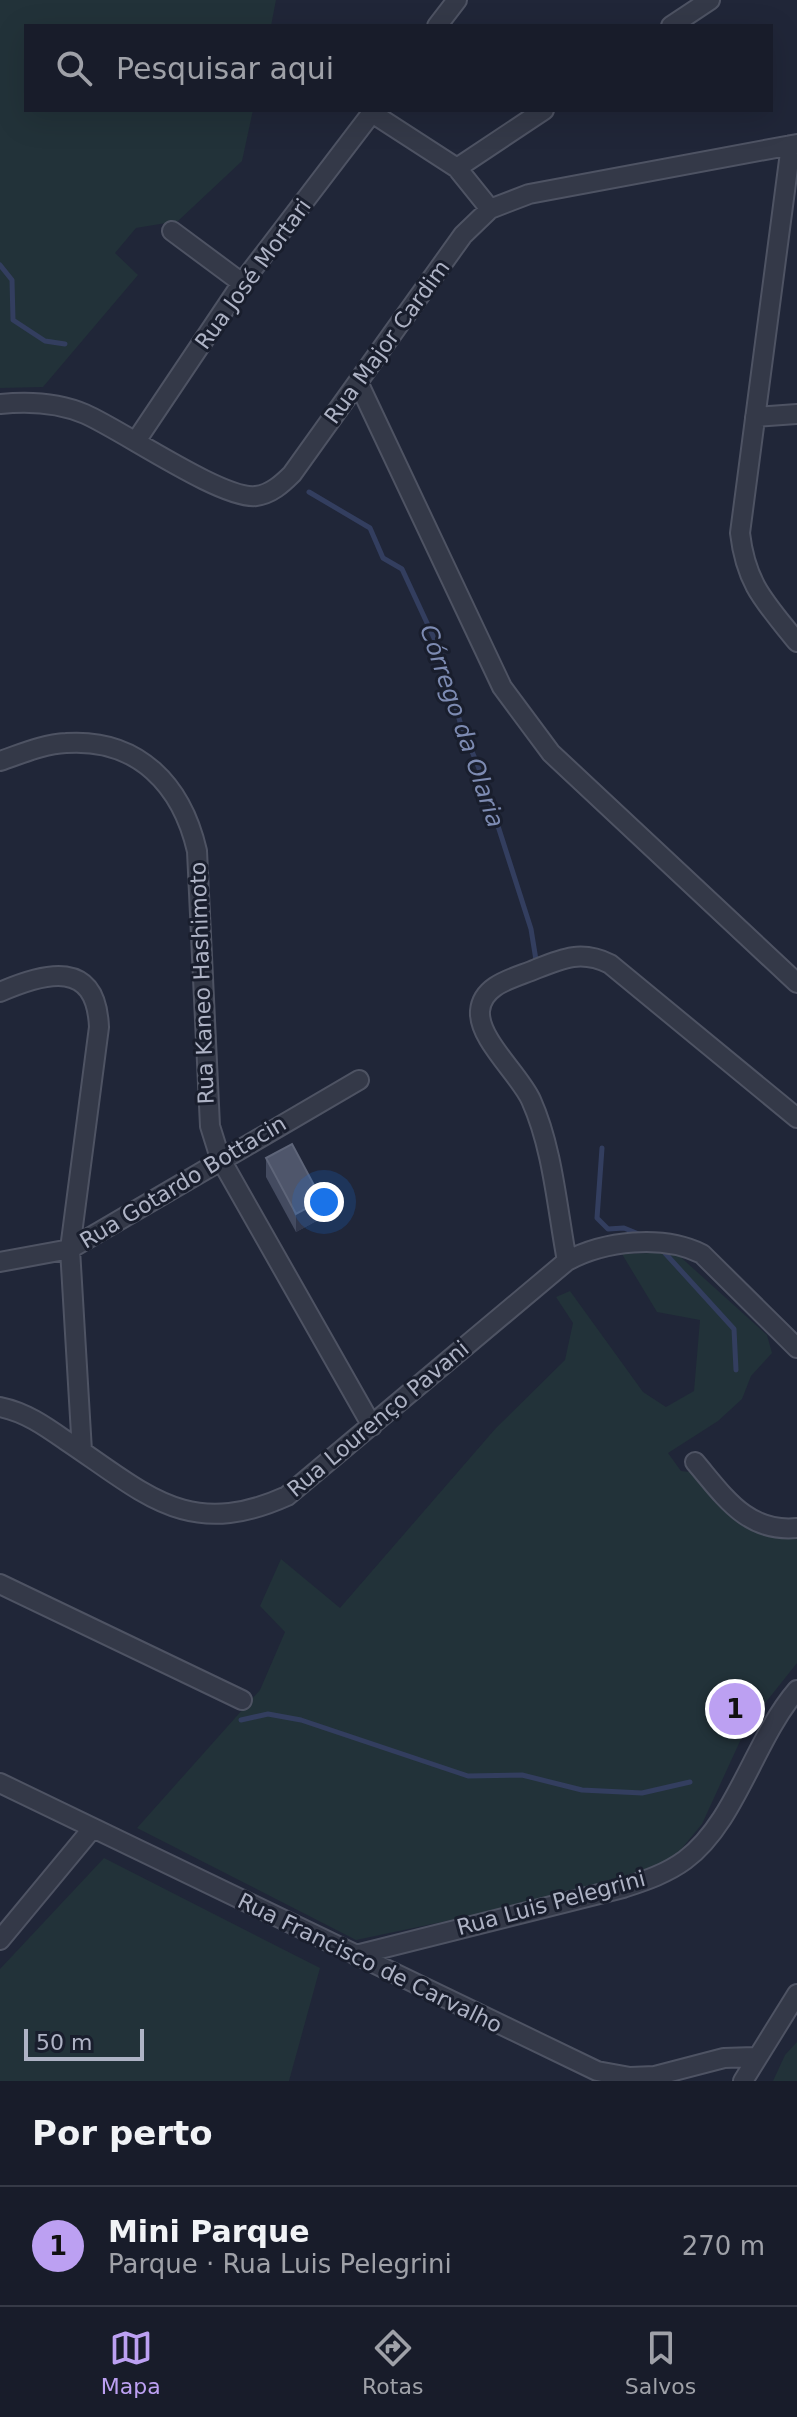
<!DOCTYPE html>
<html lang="pt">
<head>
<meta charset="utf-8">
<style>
	:root { --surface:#181c2a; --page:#212532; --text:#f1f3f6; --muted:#9fa1a8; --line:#363a47; --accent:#bca0f2 }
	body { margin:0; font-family:"DejaVu Sans",sans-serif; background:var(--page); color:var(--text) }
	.scale { position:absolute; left:24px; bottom:20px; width:120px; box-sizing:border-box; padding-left:8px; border:4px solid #aeb3c5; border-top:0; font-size:22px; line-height:28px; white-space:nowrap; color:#aeb3c5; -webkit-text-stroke:6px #191e2d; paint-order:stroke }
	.you { position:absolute; left:324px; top:1202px; width:28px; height:28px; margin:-20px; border:6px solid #fff; border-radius:50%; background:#1a73e8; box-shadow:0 0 0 12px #1a73e833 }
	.badge { display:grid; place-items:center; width:52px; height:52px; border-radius:50%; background:var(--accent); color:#111; font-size:26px; font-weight:700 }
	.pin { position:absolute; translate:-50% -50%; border:4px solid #fff; box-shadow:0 2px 8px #0006 }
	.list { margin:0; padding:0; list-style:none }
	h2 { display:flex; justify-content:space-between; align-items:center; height:104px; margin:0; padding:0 32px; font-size:34px }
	h2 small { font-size:26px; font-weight:400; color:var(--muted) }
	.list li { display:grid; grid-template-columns:52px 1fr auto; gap:24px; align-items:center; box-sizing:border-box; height:120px; padding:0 32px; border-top:2px solid var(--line) }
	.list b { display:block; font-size:30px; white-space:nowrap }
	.list p { margin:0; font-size:26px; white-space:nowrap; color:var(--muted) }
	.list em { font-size:26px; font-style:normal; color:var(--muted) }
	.icon { flex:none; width:44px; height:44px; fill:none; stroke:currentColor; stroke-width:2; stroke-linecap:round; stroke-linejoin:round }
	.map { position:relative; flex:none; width:797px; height:2081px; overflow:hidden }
	.search { position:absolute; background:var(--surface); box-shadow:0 8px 32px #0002; left:24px; right:24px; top:24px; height:88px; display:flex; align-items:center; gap:20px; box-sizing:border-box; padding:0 28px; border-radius:0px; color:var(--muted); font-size:30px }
	.sheet { height:224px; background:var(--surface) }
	nav { display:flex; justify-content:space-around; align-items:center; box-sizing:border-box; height:112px; border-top:2px solid var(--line); background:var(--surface); font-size:22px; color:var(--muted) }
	nav a { display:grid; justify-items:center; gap:4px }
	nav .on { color:var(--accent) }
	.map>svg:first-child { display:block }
	.green { fill:#223239 }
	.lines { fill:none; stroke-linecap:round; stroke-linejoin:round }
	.stream { stroke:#333e5f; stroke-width:5 }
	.minor-casing { stroke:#4e5363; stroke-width:22 }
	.minor { stroke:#343948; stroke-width:18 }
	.wall { fill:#444b60 }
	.shaded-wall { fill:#31374b }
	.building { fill:#4f566b; stroke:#5e6579; stroke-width:2 }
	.labels { text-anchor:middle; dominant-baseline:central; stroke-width:6; stroke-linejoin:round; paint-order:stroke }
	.street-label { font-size:22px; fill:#aeb3c5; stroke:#191e2d }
	.water-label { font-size:24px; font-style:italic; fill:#7d8bb2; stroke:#191e2d }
</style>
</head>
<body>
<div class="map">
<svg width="797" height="2081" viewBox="0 0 797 2081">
	<rect width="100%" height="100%" fill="#202638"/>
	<path class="green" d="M0 0H276L271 26H26V110H253L242 161 178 221 136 228 115 253 138 275 43 387 0 388Z
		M675 1252 767 1335 772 1353 751 1376 742 1399 718 1421 668 1453 681 1471 698 1473 751 1529 797 1531V1663L747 1726 702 1824 673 1859 576 1894 356 1940 137 1828 260 1690 285 1632 260 1606 281 1559 340 1608 496 1428 565 1360 573 1323 556 1297 570 1291 643 1392 666 1407 694 1391 700 1320 657 1312 622 1254Z
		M104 1858 320 1968 289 2081H0V1969Z
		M797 2042V2081H773L785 2055Z"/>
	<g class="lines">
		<path class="stream" d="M0 265 12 280 13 320 45 341 65 344
			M309 492 370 528 383 558 402 569 440 651 460 722 482 776 531 929 536 960
			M602 1148 597 1218 608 1229 624 1228 641 1235
			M664 1252 734 1329 736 1370
			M241 1720 268 1714 301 1720 468 1776 522 1775 582 1790 642 1793 690 1782"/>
		<g class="minor-casing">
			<path id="minor" d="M437 26 457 0
				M671 26 710 0
				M372 113 457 168 490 209
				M791 145 740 533C746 585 766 603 797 642
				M457 168 544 110
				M172 231 242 283
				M358 382 502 687 551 753 797 983
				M0 404C29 401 57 402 85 414 122 430 222 500 256 496 271 494 282 484 292 474L463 235 490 209 529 194 797 144
				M755 417 797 414
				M136 441 242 283 374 110
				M0 761C21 754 44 744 66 743 139 738 182 786 197 851L210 1126 220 1158 372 1426
				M0 992C46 972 96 959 99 1027L70 1249 82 1451
				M567 1261C557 1208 553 1149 531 1100 519 1074 478 1039 480 1011 482 984 515 978 536 969 563 958 582 950 610 964L797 1118
				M0 1262 70 1249 359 1080
				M0 1407C25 1412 45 1426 65 1440 145 1493 187 1541 287 1496L567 1261C604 1241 662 1234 702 1254L797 1348
				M695 1462C724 1496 747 1533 797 1528
				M0 1584 242 1700
				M0 1783 597 2071 630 2077 655 2076 724 2058 754 2057
				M0 1940 92 1829
				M356 1955 623 1888C644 1881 666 1874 685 1860 736 1822 754 1740 797 1690
				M743 2081 797 1994"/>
		</g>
		<use href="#minor" class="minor"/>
	</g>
	<path class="wall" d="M266 1158 322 1218 296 1232 266 1177Z"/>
	<path class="shaded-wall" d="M322 1200V1218L296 1232V1214Z"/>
	<path class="building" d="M292 1144 322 1200 296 1214 266 1158Z"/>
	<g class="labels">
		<g class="street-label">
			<text transform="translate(253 274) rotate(-54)">Rua José Mortari</text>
			<text transform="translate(387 342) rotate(-54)">Rua Major Cardim</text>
			<text transform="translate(202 983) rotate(-92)">Rua Kaneo Hashimoto</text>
			<text transform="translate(183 1182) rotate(-31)">Rua Gotardo Bottacin</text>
			<text transform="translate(378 1419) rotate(-40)">Rua Lourenço Pavani</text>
			<text transform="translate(551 1903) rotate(-15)">Rua Luis Pelegrini</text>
			<text transform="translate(370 1963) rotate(26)">Rua Francisco de Carvalho</text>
		</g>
		<g class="water-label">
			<text transform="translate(462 726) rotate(71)">Córrego da Olaria</text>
		</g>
	</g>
</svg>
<div class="scale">50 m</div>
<div class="you"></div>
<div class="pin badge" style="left:735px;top:1709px">1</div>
<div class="search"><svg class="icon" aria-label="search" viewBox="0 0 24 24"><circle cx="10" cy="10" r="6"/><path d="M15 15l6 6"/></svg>Pesquisar aqui</div>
</div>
<section class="sheet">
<h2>Por perto<small></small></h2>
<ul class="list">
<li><span class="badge">1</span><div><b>Mini Parque</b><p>Parque · Rua Luis Pelegrini</p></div><em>270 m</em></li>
</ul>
</section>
<nav>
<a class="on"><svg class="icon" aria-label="map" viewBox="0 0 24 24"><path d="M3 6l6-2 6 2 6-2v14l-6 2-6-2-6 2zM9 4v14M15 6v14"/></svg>Mapa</a>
<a><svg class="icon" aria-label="directions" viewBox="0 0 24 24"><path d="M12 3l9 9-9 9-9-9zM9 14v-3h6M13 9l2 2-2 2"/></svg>Rotas</a>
<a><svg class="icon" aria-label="saved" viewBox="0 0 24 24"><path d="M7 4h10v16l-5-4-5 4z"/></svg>Salvos</a>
</nav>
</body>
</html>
